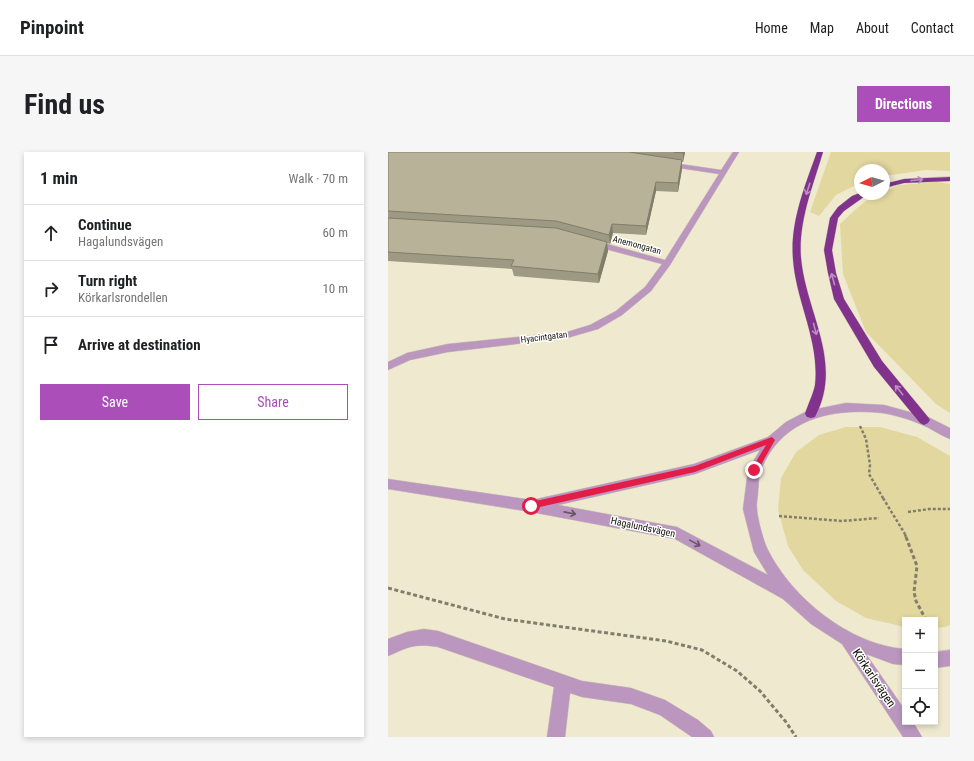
<!DOCTYPE html>
<html lang="en">
<head>
<meta charset="utf-8">
<style>
	:root { --surface:#fff; --page:#f6f6f6; --text:#202124; --muted:#757577; --line:#e0e0e0; --accent:#ab4eb9 }
	body { margin:0; font-family:"Roboto Condensed",sans-serif; background:var(--page); color:var(--text) }
	.controls { position:absolute; right:12px; bottom:12px; display:grid; overflow:hidden; border-radius:0px; box-shadow:0 2px 6px #0003 }
	.controls button { width:36px; height:36px; display:grid; place-items:center; padding:0; border:0; border-bottom:1px solid var(--line); background:var(--surface); color:var(--text); font:20px sans-serif }
	.compass { position:absolute; left:466px; top:12px; width:36px; height:36px; border-radius:50%; background:var(--surface); box-shadow:0 2px 6px #0003; rotate:265deg }
	.stop { position:absolute; width:12px; height:12px; margin:-9px; border:3px solid #e11d48; border-radius:50%; background:#fff }
	.stop.end { background:#e11d48; border-color:#fff; box-shadow:0 1px 4px #0008 }
	.list { margin:0; padding:0; list-style:none }
	h2 { display:flex; justify-content:space-between; align-items:center; height:52px; margin:0; padding:0 16px; font-size:17px }
	h2 small { font-size:13px; font-weight:400; color:var(--muted) }
	.list li { display:grid; grid-template-columns:26px 1fr auto; gap:12px; align-items:center; box-sizing:border-box; height:56px; padding:0 16px; border-top:1px solid var(--line) }
	.list b { display:block; font-size:15px; white-space:nowrap }
	.list p { margin:0; font-size:13px; white-space:nowrap; color:var(--muted) }
	.list em { font-size:13px; font-style:normal; color:var(--muted) }
	.actions { display:flex; gap:8px; padding:12px 16px }
	.actions a { flex:1; padding:9px 0; border:1px solid var(--accent); border-radius:0px; text-align:center; font-size:14px; color:var(--accent) }
	.actions .main { background:var(--accent); color:#fff }
	.icon { flex:none; width:22px; height:22px; fill:none; stroke:currentColor; stroke-width:2; stroke-linecap:round; stroke-linejoin:round }
	.map { position:relative; flex:none; width:562px; height:585px; overflow:hidden; border-radius:0px }
	header { display:flex; align-items:center; gap:24px; box-sizing:border-box; height:56px; padding:0 20px; background:var(--surface); border-bottom:1px solid var(--line) }
	header strong { font-size:19px }
	nav { display:flex; gap:22px; margin-inline-start:auto; font-size:14px }
	.intro { display:flex; align-items:center; justify-content:space-between; box-sizing:border-box; height:96px; padding:0 24px }
	h1 { margin:0; font-size:28px }
	.button { padding:10px 18px; border-radius:0px; background:var(--accent); color:#fff; font-size:14px; font-weight:700 }
	main { display:flex; gap:24px; padding:0 24px }
	aside { flex:1; background:var(--surface); border-radius:0px; box-shadow:0 2px 6px #0003 }
	.map>svg:first-child { display:block }
	.green { fill:#e2d79e }
	.lines { fill:none; stroke-linecap:round; stroke-linejoin:round }
	.minor-casing { stroke:#ccc8af; stroke-width:1 }
	.highway-casing { stroke:#ccc8af; stroke-width:1 }
	.path-far1 { stroke:#817e6c; stroke-width:2.5; stroke-dasharray:3 2; stroke-linecap:butt }
	.path { stroke:#817e6c; stroke-width:3; stroke-dasharray:4 2.5; stroke-linecap:butt }
	.minor { fill:#bb97c0; fill-rule:evenodd }
	.highway { fill:#80328c; fill-rule:evenodd }
	.path-bridge { stroke:#817e6c; stroke-width:2.5; stroke-dasharray:3 2; stroke-linecap:butt }
	.wall { fill:#9d9983 }
	.shaded-wall { fill:#807d6a }
	.building { fill:#b7b298; stroke:#807d6a }
	.oneway { stroke:#b98ec0 }
	.oneway2 { stroke:#685564 }
	.route { fill:#e11d48 }
	.labels { text-anchor:middle; dominant-baseline:central; stroke-width:3; stroke-linejoin:round; paint-order:stroke }
	.far-street-label { font-size:9px; fill:#141309; stroke:#fff }
	.street-label { font-size:10px; fill:#141309; stroke:#fff }
	.near-street-label { font-size:12px; fill:#141309; stroke:#fff }
</style>
</head>
<body>
<header>
<strong>Pinpoint</strong>
<nav><a>Home</a><a>Map</a><a>About</a><a>Contact</a></nav>
</header>
<div class="intro"><h1>Find us</h1><a class="button">Directions</a></div>
<main>
<aside>
<h2>1 min<small>Walk · 70 m</small></h2>
<ul class="list">
<li><svg class="icon" aria-label="ahead" viewBox="0 0 24 24"><path d="M12 20V5M6 11l6-6 6 6"/></svg><div><b>Continue</b><p>Hagalundsvägen</p></div><em>60 m</em></li>
<li><svg class="icon" aria-label="right" viewBox="0 0 24 24"><path d="M7 20v-9h11M14 6l5 5-5 5"/></svg><div><b>Turn right</b><p>Körkarlsrondellen</p></div><em>10 m</em></li>
<li><svg class="icon" aria-label="arrive" viewBox="0 0 24 24"><path d="M6 21V4h12l-3 4 3 4H6"/></svg><div><b>Arrive at destination</b></div></li>
</ul>
<div class="actions"><a class="main">Save</a><a>Share</a></div>
</aside>
<div class="map">
<svg width="562" height="585" viewBox="0 0 562 585">
	<rect width="100%" height="100%" fill="#efeacf"/>
	<path class="green" d="M443 0H562V19L538 18 496 24V18H472V31L448 43 431 64 422 60Z
		M549 30 562 32V261L548 252 478 180 455 122 452 72C464 62 480 42 496 42V40L511 33Z
		M458 275H492L529 285 562 304V473L557 475 547 476V468H517V475L478 466 448 449 415 418 400 394 390 358 393 326 408 300 431 283Z"/>
	<g class="lines">
		<g class="minor-casing">
			<path id="minor" d="M345 0H351L282 113 263 139 234 163 210 177 179 186 60 200 22 208 0 218V210L19 201 60 192 179 180 202 173 228 159 257 135 274 112 202 93 201 91 202 89 205 88 277 108 331 22 278 14 274 12 278 10 333 18Z
				M458 251 496 253 540 265 562 276V287C551 283 543 276 532 272 521 267 506 263 494 261 444 256 394 266 373 318 370 324 371 333 370 339 370 345 368 351 369 357 369 365 376 391 380 398 404 446 462 493 517 497V513L505 512 478 502 517 558V570H525L534 585H515L454 492 423 472 395 447 287 387 143 360 0 337V327L144 348 306 312 380 285 398 270 419 259ZM372 298 360 318 355 357 366 400 380 423 289 375 170 353 307 322Z
				M36 477 50 479 194 529 243 536 277 548 310 568 323 579 326 585H304L272 563 243 552 194 545 182 541 177 585H159L166 535 50 495C26 491 21 495 0 504V487L19 480Z
				M562 498V514L547 516V500Z"/>
		</g>
		<g class="highway-casing">
			<path id="highway" d="M429 0H435C425 34 410 70 413 106 418 161 456 210 427 265L423 266 419 265 417 262C420 252 425 243 427 233 432 189 408 150 405 107 402 70 417 34 429 0Z
				M562 25V29L516 31 496 36V32L516 27Z
				M472 41 480 42 456 59 450 66 444 98 448 121 456 147 494 209 540 265 542 268 540 271 536 273 532 271 486 215 446 147 440 121 436 98 442 66 450 55 464 44Z"/>
		</g>
		<path class="path-far1" d="M472 274 478 287 482 313 481 322 495 346
			M520 360 541 357H562
			M391 364 454 369 491 366
			M517 382 518 386"/>
		<path class="path" d="M518 385 529 414 526 440 528 449 538 468
			M0 436 117 467 278 489 314 498 349 519 372 539 398 570 408 585"/>
		<use href="#minor" class="minor"/>
		<use href="#highway" class="highway"/>
		<path class="path-bridge" d="M495 346 517 382"/>
	</g>
	<path class="wall" d="M0 0H297L295 10H294V17L290 40 268 39 258 83 225 81 222 92 219 91 220 99 211 131 126 124 124 117 0 109Z"/>
	<path class="shaded-wall" d="M295 0H297L295 10Z
		M294 8V17L290 40V31Z
		M268 30V39L258 83V74Z
		M224 72 225 81 222 92 221 83Z
		M219 90 220 99 211 131 210 122Z"/>
	<path class="building" d="M0 0H241L294 8 290 31 268 30 258 74 224 72 221 83 168 69 0 59Z
		M286 0H295V1Z
		M0 66 168 76 219 90 210 122 123 114 126 108 0 100Z"/>
	<defs><path id="oneway-shaft" d="M-6 0H5M1.5-3L5.5 0L1.5 3" fill="none" stroke-width="1.6" stroke-linecap="round" stroke-linejoin="round"/></defs>
	<g class="oneway">
		<use href="#oneway-shaft" transform="translate(529 28) rotate(-6)"/>
		<use href="#oneway-shaft" transform="translate(420 37) rotate(108)"/>
		<use href="#oneway-shaft" transform="translate(445 127) rotate(-105)"/>
		<use href="#oneway-shaft" transform="translate(427 177) rotate(75)"/>
		<use href="#oneway-shaft" transform="translate(511 238) rotate(-129)"/>
	</g>
	<g class="oneway2">
		<use href="#oneway-shaft" transform="translate(182 361) rotate(11)"/>
		<use href="#oneway-shaft" transform="translate(307 391) rotate(29)"/>
	</g>
	<path class="route" d="M384 285 387 288 369 320 366 321 363 318 378 293 307 320 143 357 140 354 143 350 307 314Z"/>
	<g class="labels">
		<g class="far-street-label">
			<text transform="translate(249 93) rotate(15)">Anemongatan</text>
			<text transform="translate(156 185) rotate(-7)">Hyacintgatan</text>
		</g>
		<g class="street-label">
			<text transform="translate(255 375) rotate(12)">Hagalundsvägen</text>
		</g>
		<g class="near-street-label">
			<text transform="translate(486 526) rotate(56)">Körkarlsvägen</text>
		</g>
	</g>
</svg>
<div class="controls">
<button>+</button>
<button>−</button>
<button><svg class="icon" aria-label="locate" viewBox="0 0 24 24"><circle cx="12" cy="12" r="6"/><path d="M12 2v4M12 18v4M2 12h4M18 12h4"/></svg></button>
</div>
<svg class="compass" viewBox="-18 -18 36 36"><path d="M0-13l5 13h-10z" fill="#e53935"/><path d="M0 13l5-13h-10z" fill="#757577"/></svg>
<div class="stop" style="left:143px;top:354px"></div>
<div class="stop end" style="left:366px;top:318px"></div>
</div>
</main>
</body>
</html>
